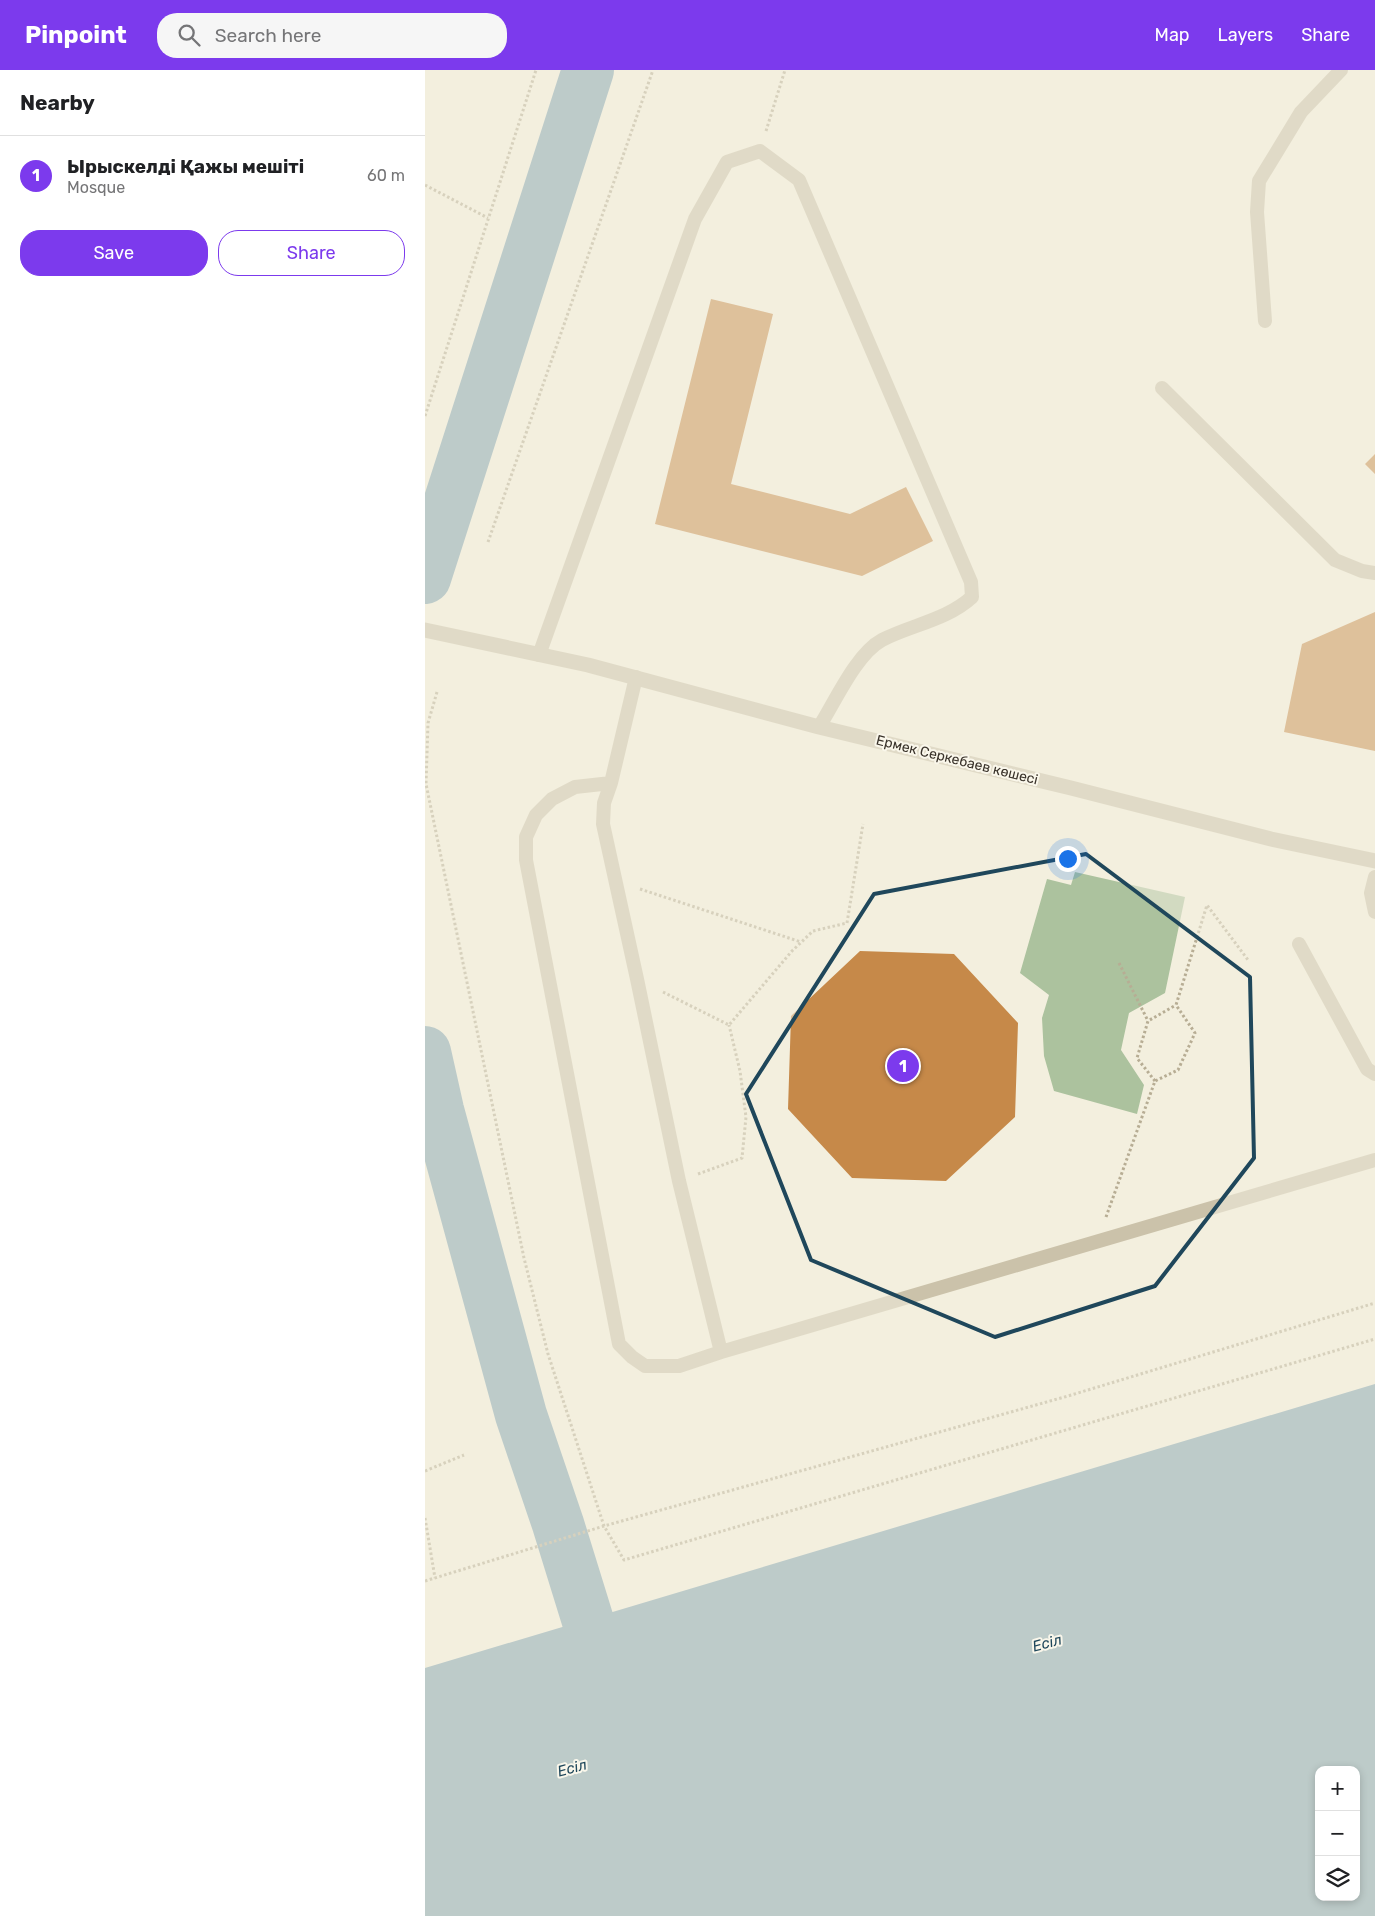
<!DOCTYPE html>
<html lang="en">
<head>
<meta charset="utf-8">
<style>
	:root { --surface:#fff; --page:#f6f6f6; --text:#202124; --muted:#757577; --line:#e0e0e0; --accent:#7c3aed }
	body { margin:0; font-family:Rubik,sans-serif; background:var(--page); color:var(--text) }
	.controls { position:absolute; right:15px; bottom:15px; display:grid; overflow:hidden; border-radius:10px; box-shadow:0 2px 8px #0003 }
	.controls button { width:45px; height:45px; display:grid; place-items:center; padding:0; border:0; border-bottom:1px solid var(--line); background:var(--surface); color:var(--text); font:25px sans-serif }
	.you { position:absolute; left:642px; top:788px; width:18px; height:18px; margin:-12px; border:4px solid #fff; border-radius:50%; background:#1a73e8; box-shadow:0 0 0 8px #1a73e833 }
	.badge { display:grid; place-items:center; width:32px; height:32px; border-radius:50%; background:var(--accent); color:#fff; font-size:16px; font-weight:700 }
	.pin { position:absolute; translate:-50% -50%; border:2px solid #fff; box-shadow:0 1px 5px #0006 }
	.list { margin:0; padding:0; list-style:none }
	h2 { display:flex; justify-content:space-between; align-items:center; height:65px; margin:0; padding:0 20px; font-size:21px }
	h2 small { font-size:16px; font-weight:400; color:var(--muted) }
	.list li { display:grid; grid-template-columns:32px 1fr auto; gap:15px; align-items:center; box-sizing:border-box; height:80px; padding:0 20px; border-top:1px solid var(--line) }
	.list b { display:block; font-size:19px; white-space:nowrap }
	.list p { margin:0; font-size:16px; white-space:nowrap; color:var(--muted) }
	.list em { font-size:16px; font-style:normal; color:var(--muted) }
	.actions { display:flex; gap:10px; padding:15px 20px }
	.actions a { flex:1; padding:11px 0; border:1px solid var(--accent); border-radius:20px; text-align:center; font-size:18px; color:var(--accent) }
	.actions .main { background:var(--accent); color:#fff }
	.icon { flex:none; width:28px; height:28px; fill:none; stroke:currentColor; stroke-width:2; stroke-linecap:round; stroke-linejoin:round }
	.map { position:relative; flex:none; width:950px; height:1846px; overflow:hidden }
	header { display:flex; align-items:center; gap:30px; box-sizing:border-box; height:70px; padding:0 25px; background:var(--accent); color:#fff }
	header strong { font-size:24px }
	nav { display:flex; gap:28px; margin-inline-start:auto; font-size:18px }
	.search { width:350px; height:45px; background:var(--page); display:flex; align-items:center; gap:12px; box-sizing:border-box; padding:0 18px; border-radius:20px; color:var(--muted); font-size:19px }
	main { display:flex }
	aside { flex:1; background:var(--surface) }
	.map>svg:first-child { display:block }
	.green { fill:#acc29e }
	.water { fill:#7da0b0; fill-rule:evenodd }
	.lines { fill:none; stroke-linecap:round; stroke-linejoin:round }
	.river { stroke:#7da0b0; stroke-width:52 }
	.building { fill:#c68949 }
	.path { stroke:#b7ad94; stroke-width:3; stroke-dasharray:2.5 2.5; stroke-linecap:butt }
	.lane { stroke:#cbc2aa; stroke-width:14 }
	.street { stroke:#cbc2aa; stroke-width:15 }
	.marked { fill:none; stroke:#1f475b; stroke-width:4; stroke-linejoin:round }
	.labels { text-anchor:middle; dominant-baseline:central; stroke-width:4; stroke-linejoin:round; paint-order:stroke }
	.street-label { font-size:14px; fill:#39322a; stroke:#faf7eb }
	.water-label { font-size:15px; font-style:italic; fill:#1f475b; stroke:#faf7eb }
</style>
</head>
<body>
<header>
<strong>Pinpoint</strong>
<div class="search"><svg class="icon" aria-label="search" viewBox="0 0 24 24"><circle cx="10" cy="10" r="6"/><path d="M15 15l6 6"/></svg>Search here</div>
<nav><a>Map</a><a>Layers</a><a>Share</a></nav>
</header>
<main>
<aside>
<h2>Nearby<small></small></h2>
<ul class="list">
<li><span class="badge">1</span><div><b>Ырыскелді Қажы мешіті</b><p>Mosque</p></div><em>60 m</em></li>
</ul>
<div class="actions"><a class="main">Save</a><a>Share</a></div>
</aside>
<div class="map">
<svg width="950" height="1846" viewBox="0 0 950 1846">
	<rect width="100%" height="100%" fill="#f3efde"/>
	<path class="green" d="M650 802 760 827 740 923 704 943 696 980 719 1015 712 1044 629 1021 619 986 617 948 624 925 595 903 622 809 646 815Z"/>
	<path class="water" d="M950 1314V1846H0V1598ZM894 1700H931V1827H894Z"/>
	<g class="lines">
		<path class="river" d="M0 508 163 0
			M0 982 13 1040 96 1345 133 1454 184 1619"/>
	</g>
	<path class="building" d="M286 229 348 244 306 414 425 444 481 417 508 471 437 506 230 454Z
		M950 384V404L940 394Z
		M950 542V681L859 662 877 574Z
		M435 881 529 884 593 953 590 1047 521 1111 427 1108 363 1039 366 946Z"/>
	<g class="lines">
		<path class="path" d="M341 61 360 0
			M0 115 63 148
			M0 346 111 0
			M63 472 228 0
			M12 622 3 653 1 714 99 1188 123 1284 179 1456 199 1490 950 1269
			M215 819 376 872
			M694 893 723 951
			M238 922 304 955 367 881 388 861 422 853 438 754
			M730 1011 712 988 723 951 751 935
			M273 1104 317 1088 321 1047 315 1001 304 955
			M681 1147 730 1011 753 1000 770 963 751 935 782 835 823 890
			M0 1401 39 1385
			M0 1448 10 1508
			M0 1511 179 1456 643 1326 950 1233"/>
		<path class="lane" d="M840 251 832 142 834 111 876 42 916 0
			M737 318 910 490 937 501 950 503
			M114 585 270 149 302 92 335 81 374 110 546 512 547 527C522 550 486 555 457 570 431 584 410 632 394 657
			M211 607 186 713 179 733 178 754 212 909 254 1111 296 1282 950 1090
			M186 713 150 717 127 729 111 745 101 767V790L194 1274 207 1287 220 1296H254L296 1282
			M950 807 946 823 950 842
			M874 874 942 999 950 1004"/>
		<path class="street" d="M0 560 163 595 394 657 646 718 846 769 950 791"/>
	</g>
	<path d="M0 0H950V1846H0ZM661 784 825 907 829 1088 730 1216 570 1267 386 1190 321 1024 449 824Z" fill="#f3efde" fill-opacity=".55" fill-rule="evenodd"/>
	<path class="marked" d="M661 784 825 907 829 1088 730 1216 570 1267 386 1190 321 1024 449 824Z"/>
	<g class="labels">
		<g class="street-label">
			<text transform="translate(532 690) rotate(14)">Ермек Серкебаев көшесі</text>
		</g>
		<g class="water-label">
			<text transform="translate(622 1573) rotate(-15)">Есіл</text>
			<text transform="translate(147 1698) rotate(-15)">Есіл</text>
		</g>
	</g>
</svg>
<div class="controls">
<button>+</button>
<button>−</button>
<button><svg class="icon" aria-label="layers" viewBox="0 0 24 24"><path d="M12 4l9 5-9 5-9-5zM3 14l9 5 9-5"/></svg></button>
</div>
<div class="you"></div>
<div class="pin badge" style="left:478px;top:996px">1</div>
</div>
</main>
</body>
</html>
